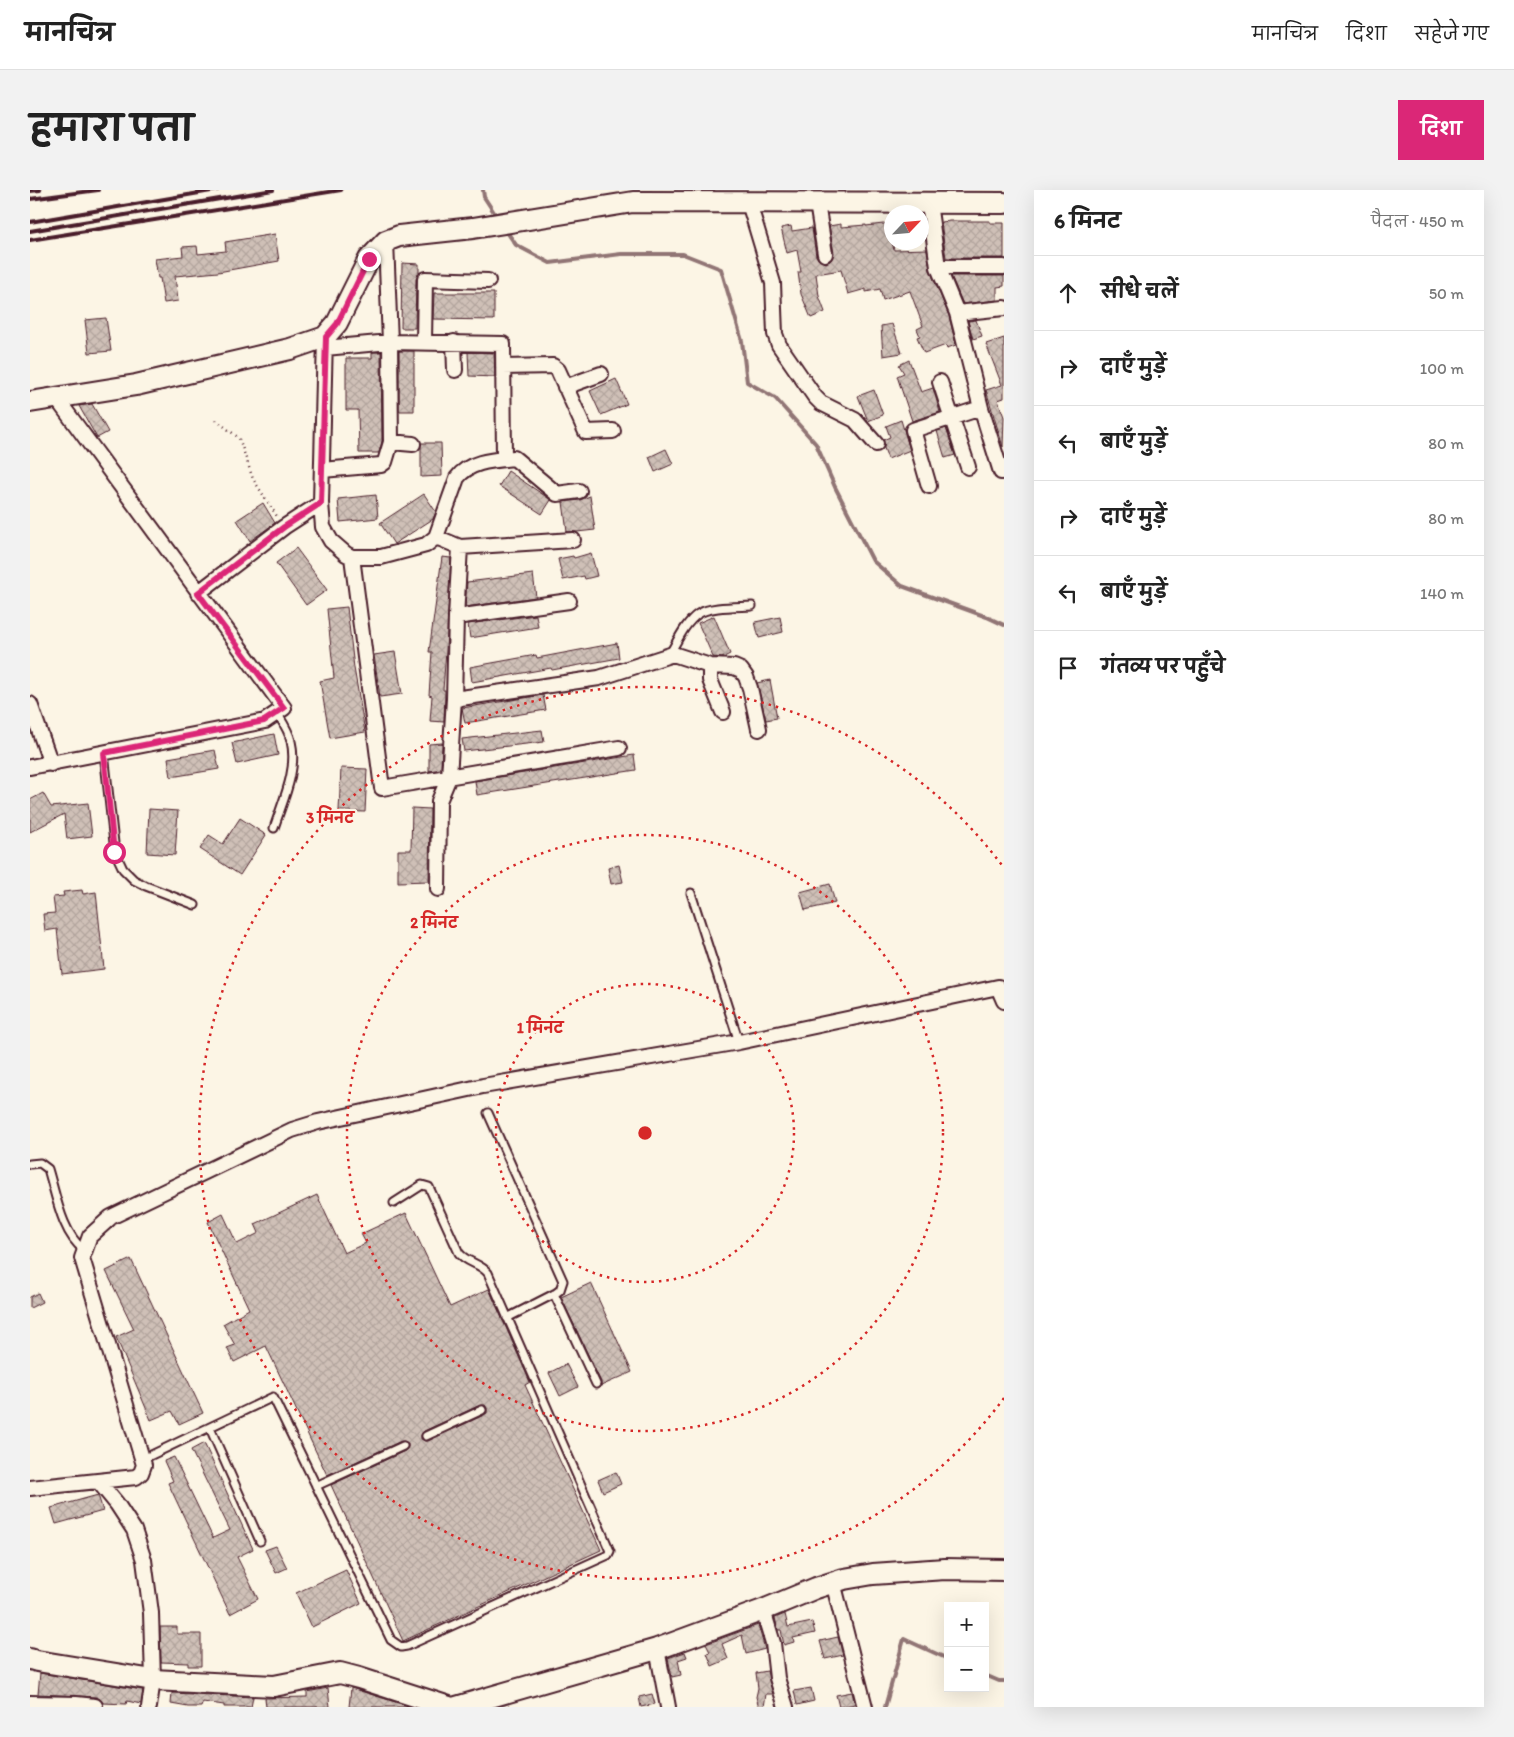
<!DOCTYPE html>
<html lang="hi">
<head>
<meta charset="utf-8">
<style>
	:root { --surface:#fff; --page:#f2f2f2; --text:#222; --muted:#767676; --line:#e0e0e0; --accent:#db2777 }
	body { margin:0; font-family:Itim,"Playpen Sans Deva",sans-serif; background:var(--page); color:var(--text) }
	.controls { position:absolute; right:15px; bottom:15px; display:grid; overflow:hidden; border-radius:0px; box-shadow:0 5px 20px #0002 }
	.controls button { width:45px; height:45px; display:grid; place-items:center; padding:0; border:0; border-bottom:1px solid var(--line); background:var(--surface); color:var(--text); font:25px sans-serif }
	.compass { position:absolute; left:854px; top:15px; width:45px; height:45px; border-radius:50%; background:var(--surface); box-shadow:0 5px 20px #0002; rotate:64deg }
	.stop { position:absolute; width:15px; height:15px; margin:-11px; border:4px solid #db2777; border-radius:50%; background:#fff }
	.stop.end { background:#db2777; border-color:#fff; box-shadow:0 1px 5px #0008 }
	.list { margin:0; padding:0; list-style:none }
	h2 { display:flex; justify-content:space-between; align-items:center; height:65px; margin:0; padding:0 20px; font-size:21px }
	h2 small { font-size:16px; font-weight:400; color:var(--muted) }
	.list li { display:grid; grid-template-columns:32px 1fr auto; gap:15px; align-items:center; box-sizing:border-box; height:75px; padding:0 20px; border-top:1px solid var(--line) }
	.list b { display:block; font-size:19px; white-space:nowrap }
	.list em { font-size:16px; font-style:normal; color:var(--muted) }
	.icon { flex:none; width:28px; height:28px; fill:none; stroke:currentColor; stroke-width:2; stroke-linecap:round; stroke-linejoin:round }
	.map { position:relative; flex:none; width:974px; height:1517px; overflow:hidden; border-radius:0px }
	header { display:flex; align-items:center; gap:30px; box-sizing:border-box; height:70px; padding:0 25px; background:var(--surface); border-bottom:1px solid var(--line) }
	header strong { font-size:24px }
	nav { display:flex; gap:28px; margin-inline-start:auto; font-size:18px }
	.intro { display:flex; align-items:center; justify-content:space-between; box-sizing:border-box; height:120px; padding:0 30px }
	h1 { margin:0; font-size:35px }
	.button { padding:12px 22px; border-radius:0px; background:var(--accent); color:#fff; font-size:18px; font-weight:700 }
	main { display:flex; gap:30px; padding:0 30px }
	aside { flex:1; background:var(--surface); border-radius:0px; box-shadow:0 5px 20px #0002 }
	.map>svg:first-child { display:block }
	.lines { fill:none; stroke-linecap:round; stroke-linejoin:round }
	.stream { stroke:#917474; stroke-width:4 }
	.building { fill:url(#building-cross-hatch); stroke:#4a1f2b; fill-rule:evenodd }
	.lane-casing { stroke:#4a1f2b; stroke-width:11 }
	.street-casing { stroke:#4a1f2b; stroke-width:18 }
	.secondary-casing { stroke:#4a1f2b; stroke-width:24 }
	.path { stroke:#4a1f2b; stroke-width:2.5; stroke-dasharray:1 4; stroke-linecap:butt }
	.lane { stroke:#fcf5e5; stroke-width:7 }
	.street { stroke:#fcf5e5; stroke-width:14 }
	.secondary { stroke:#fcf5e5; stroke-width:20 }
	.rail { stroke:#4a1f2b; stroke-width:4 }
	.route { stroke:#db2777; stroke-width:6 }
	.ring { fill:none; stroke:#d62828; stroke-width:2.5; stroke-dasharray:2.5 5 }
	.centre { fill:#d62828; stroke:#fcf5e5; stroke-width:2.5 }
	.ring-label { font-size:15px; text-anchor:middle; font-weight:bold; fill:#d62828; stroke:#fcf5e5; stroke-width:4.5; stroke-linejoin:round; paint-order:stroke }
</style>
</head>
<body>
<header>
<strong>मानचित्र</strong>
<nav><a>मानचित्र</a><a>दिशा</a><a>सहेजे गए</a></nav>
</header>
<div class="intro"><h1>हमारा पता</h1><a class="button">दिशा</a></div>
<main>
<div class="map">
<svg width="974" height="1517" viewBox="0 0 974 1517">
	<defs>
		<pattern id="building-cross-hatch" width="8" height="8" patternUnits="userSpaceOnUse" patternTransform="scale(1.25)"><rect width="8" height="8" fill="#cfc0b7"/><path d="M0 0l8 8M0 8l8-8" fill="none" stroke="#b3a59e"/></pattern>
	</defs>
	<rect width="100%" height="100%" fill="#fcf5e5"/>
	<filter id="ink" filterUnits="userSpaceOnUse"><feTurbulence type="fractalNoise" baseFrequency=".02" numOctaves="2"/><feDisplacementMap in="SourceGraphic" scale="10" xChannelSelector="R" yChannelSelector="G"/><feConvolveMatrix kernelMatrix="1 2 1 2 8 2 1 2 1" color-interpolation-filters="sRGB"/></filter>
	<g filter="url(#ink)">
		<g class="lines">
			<path class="stream" d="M453 0 454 7 467 27
				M475 39 486 55 520 73 591 64H653L691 79 712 151 717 192 745 208 786 254 805 297 843 371 872 396 957 427 974 435
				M955 1485 969 1491H974
				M855 1517 874 1449 918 1469"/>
		</g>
		<path class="building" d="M920 31H960V33H974V68H916L911 32Z
			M862 33V52L864 60 897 59 900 80 919 126 926 155 917 158 916 155 894 163 887 147 890 146 887 139 893 136 880 101 853 110 850 99 836 102V99L818 104 811 80 786 84 789 106 795 122 781 128 771 104 768 82H771L767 60 757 63 751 38 761 36 762 41 782 38 786 66 789 70 796 73 801 70 804 63 799 36 811 34V37L836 35V36Z
			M245 44 249 71 188 82 145 86 148 111 134 113 130 88H128L125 69 153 66 152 57 167 56 168 64 196 61 195 52Z
			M372 73 389 74V83L386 89 385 138H371Z
			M921 86H974V96L967 97V110L933 114Z
			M404 103H464V130L403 129Z
			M76 128 81 161 59 163 55 130Z
			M946 130 952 146 943 149 938 131Z
			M862 134 872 163 853 166 851 136Z
			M974 148V208L968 210 974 227 973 257 956 200 972 195 956 154Z
			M369 161H384V221H369Z
			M342 162H351L352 251 349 263H329L328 220H316V168H342Z
			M438 162 464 163 465 187 439 186Z
			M879 170 891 202 903 198 910 222 882 231 867 186 874 183 869 175Z
			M586 189 597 214 571 225 560 201Z
			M844 200 853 225 838 231 828 206Z
			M62 214 78 242 67 248 49 216Z
			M871 230 880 260 858 269 854 258 853 250 860 247 856 236Z
			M916 238 925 265 915 268 907 241Z
			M391 253H411L412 286 391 287Z
			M636 259 643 274 625 282 619 267Z
			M478 281 521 310 512 324 469 296Z
			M394 304 406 322 403 329 364 354 350 333Z
			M346 305 348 328 310 332 308 309Z
			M560 306 565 340 547 342H537L533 312 550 310Z
			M233 313 245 333 220 351 207 330Z
			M266 358 297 400 276 415 246 373Z
			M561 363 567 386 555 389 554 386 533 390 528 369 543 366 544 368Z
			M412 367 421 368 416 460 413 500H415L414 532 400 531 402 506 399 505 402 462H399Z
			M503 384 506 407 435 417 437 392Z
			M317 417 324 478 335 542 300 548 290 491 304 488 297 419Z
			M506 425 508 437 440 448 438 434Z
			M684 426 700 464 692 468 683 467 668 433Z
			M750 427 753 442 729 448 725 432Z
			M587 453 589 468 522 480 521 478 442 492 440 477 506 465 507 468Z
			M365 462 372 504 350 507 344 465Z
			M740 490 747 528 736 530 727 493Z
			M513 505 516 520 435 533 432 518Z
			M512 540 514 552 434 561 432 549Z
			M244 544 248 565 207 574 202 553Z
			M412 553 411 579 399 581V554Z
			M185 560 189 579 141 587 138 568Z
			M604 565 606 580 447 605 445 591Z
			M311 578 337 579 335 622 309 621Z
			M13 603 21 617 58 613 62 646 37 649 34 624 0 642V610Z
			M382 618 400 619 399 691 368 692V660H381Z
			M119 619 148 621 145 665 117 663Z
			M210 628 236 645 210 685 170 659 179 645 193 654Z
			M589 675 593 692 581 694 578 678Z
			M800 694 805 713 775 720 770 702Z
			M52 700 53 704 66 702 74 779 32 784 27 739 15 741 13 724 25 723 23 707 34 706 33 702Z
			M287 1005 314 1063 336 1053 331 1044 376 1023 420 1117 459 1099 500 1192 495 1195 571 1360 373 1451 301 1295 375 1261 378 1257V1253L374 1251H371L297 1285 236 1156 204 1172 197 1158 205 1155 193 1134 219 1119 178 1032 193 1024 207 1054 229 1043 225 1034ZM450 1215H455L457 1218V1223L454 1225 398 1251H395L391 1249V1245L394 1241Z
			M101 1069 173 1223 149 1234 142 1221 121 1230 86 1147 104 1139 76 1081Z
			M561 1093 602 1182 571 1196V1192L531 1107Z
			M8 1103 12 1112 0 1118V1107Z
			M536 1174 548 1197 530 1206 519 1183Z
			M174 1253 223 1359 207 1367 228 1409 200 1424 138 1293 143 1291 134 1271 144 1267 183 1348 200 1340 161 1260Z
			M586 1282 591 1294 573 1302 568 1290Z
			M68 1305 73 1321 26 1334 21 1318Z
			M246 1356 257 1378 246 1383 235 1360Z
			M316 1380 331 1413 282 1437 266 1403Z
			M755 1424 758 1437 782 1432 785 1443 763 1448 764 1452 754 1455 751 1440H748L745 1428Z
			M728 1435 735 1459 716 1464 712 1445 692 1454 698 1469 682 1476 677 1463 680 1462 676 1454Z
			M130 1437H147V1444H171V1476H158V1473L131 1472Z
			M808 1447 813 1465 795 1469 790 1451Z
			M655 1462 657 1467 648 1470 651 1485 642 1487 638 1468Z
			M737 1481 743 1504H736L734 1517H729L726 1507 728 1498 726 1483Z
			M10 1483 113 1500 111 1514 97 1511 96 1514 73 1513 70 1509 66 1507 8 1504Z
			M298 1498 300 1517H236L235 1508 277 1507V1502Z
			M321 1498 378 1516V1517H319Z
			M781 1498 784 1511 767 1515 764 1501Z
			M822 1502 825 1514 809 1517 806 1505Z
			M142 1503 223 1507 221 1517H194V1515L173 1512 171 1517H158L141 1514Z
			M622 1504 625 1514 611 1517 609 1507Z"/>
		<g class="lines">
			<g class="lane-casing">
				<path id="lane" d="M639 465C647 452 655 433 668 424 680 416 707 417 722 416
					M74 563 85 662 93 679 104 690 116 696 165 715
					M244 638C253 610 268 580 261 551 259 541 252 531 247 523
					M661 703 709 852
					M458 923 533 1091 530 1100 526 1103 477 1128
					M0 974 10 973 18 979C26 1005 32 1044 54 1060
					M524 1104 566 1194
					M180 1238 230 1351
					M396 1246 452 1220
					M113 1269 243 1207 361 1450 371 1457 377 1456 578 1365 580 1361 458 1083C450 1073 437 1073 429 1063L399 997 392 995 364 1013
					M286 1296 373 1256"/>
			</g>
			<g class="street-casing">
				<path id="street" d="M719 13 743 93 745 144 749 155 785 207 791 213 825 230 846 254
					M787 13 795 64
					M899 13 908 77 927 123 951 218 971 282
					M908 77H974
					M927 123 974 118
					M295 147 291 313 293 337 301 351 316 364 322 367H351L396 355 406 347 427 288C439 271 464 270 484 268L527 304 549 301
					M394 152 395 89 458 91
					M424 152 425 180
					M295 158 360 152 473 154 474 269
					M473 177 523 176 528 180 556 242 583 241
					M910 192 938 277
					M535 197 571 184
					M361 252 383 254
					M292 280 351 275 355 272 361 252 360 152 356 51
					M899 296 883 240 951 218
					M406 347 430 357 543 350
					M322 367 352 598 589 558
					M168 403 254 337 291 313
					M426 427 539 411
					M680 476V490L693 522
					M424 509 569 488 643 464 680 476 704 477 711 480 716 487 720 498 729 539
					M0 514 21 574
					M0 577 235 531 254 518 27 209
					M408 699 409 611 419 587 424 509 426 427 430 357
					M69 1292 87 1314 104 1340 114 1370 121 1423 123 1490 119 1517
					M0 1298 106 1287 111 1283 114 1275 52 1068 60 1046 81 1027 262 940 288 932 453 896 709 852 968 797 974 811
					M803 1392 835 1517
					M733 1420 743 1453 747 1488 756 1517
					M627 1459 638 1517
					M0 1513 46 1514 65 1516"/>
			</g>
			<g class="secondary-casing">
				<path id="secondary" d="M0 212 106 195 260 159 295 147 307 133 339 69 356 51 369 46 443 38 603 12 974 13
					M0 1469 7 1471 123 1490 244 1496 310 1483 329 1488 419 1517
					M426 1517 627 1459 733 1420 786 1398 814 1389 843 1384 915 1379 974 1380"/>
			</g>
			<path class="path" d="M186 230 209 248 223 289 248 328"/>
			<use href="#lane" class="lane"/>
			<use href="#street" class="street"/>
			<use href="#secondary" class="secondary"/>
			<path class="rail" d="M0 1 10 0
				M0 9 68 0
				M0 32 187 0
				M0 41 243 0
				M0 50 311 0"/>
		</g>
	</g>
	<g class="lines" filter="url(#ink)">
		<path class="route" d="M84 662 74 563 234 531 254 518 168 403 254 337 291 313 296 147 307 134 339 69"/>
	</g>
	<g class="ring">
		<circle cx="615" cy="943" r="149"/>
		<circle cx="615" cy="943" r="298"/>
		<path d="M974 1208A446 446 0 1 1 974 678"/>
	</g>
	<circle cx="615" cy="943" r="8" class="centre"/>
	<g class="ring-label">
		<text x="300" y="633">3 मिनट</text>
		<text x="404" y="738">2 मिनट</text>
		<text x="510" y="843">1 मिनट</text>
	</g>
</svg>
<div class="controls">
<button>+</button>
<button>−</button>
</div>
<svg class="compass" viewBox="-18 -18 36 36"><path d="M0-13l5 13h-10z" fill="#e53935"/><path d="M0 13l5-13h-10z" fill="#767676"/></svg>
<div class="stop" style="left:84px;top:662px"></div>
<div class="stop end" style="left:339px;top:69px"></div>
</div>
<aside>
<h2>6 मिनट<small>पैदल · 450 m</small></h2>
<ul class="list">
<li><svg class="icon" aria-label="ahead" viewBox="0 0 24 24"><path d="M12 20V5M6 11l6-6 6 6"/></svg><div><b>सीधे चलें</b></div><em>50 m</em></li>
<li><svg class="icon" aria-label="right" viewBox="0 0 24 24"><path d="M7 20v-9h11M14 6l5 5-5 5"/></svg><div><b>दाएँ मुड़ें</b></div><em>100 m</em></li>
<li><svg class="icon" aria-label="left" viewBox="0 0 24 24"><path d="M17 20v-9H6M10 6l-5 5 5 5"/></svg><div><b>बाएँ मुड़ें</b></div><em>80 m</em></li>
<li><svg class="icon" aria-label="right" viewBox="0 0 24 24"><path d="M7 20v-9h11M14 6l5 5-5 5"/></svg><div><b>दाएँ मुड़ें</b></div><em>80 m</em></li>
<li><svg class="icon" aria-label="left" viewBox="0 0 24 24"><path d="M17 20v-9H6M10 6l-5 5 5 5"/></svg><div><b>बाएँ मुड़ें</b></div><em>140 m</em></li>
<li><svg class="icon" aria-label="arrive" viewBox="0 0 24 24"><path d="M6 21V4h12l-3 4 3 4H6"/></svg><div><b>गंतव्य पर पहुँचे</b></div></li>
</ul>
</aside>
</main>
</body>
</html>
